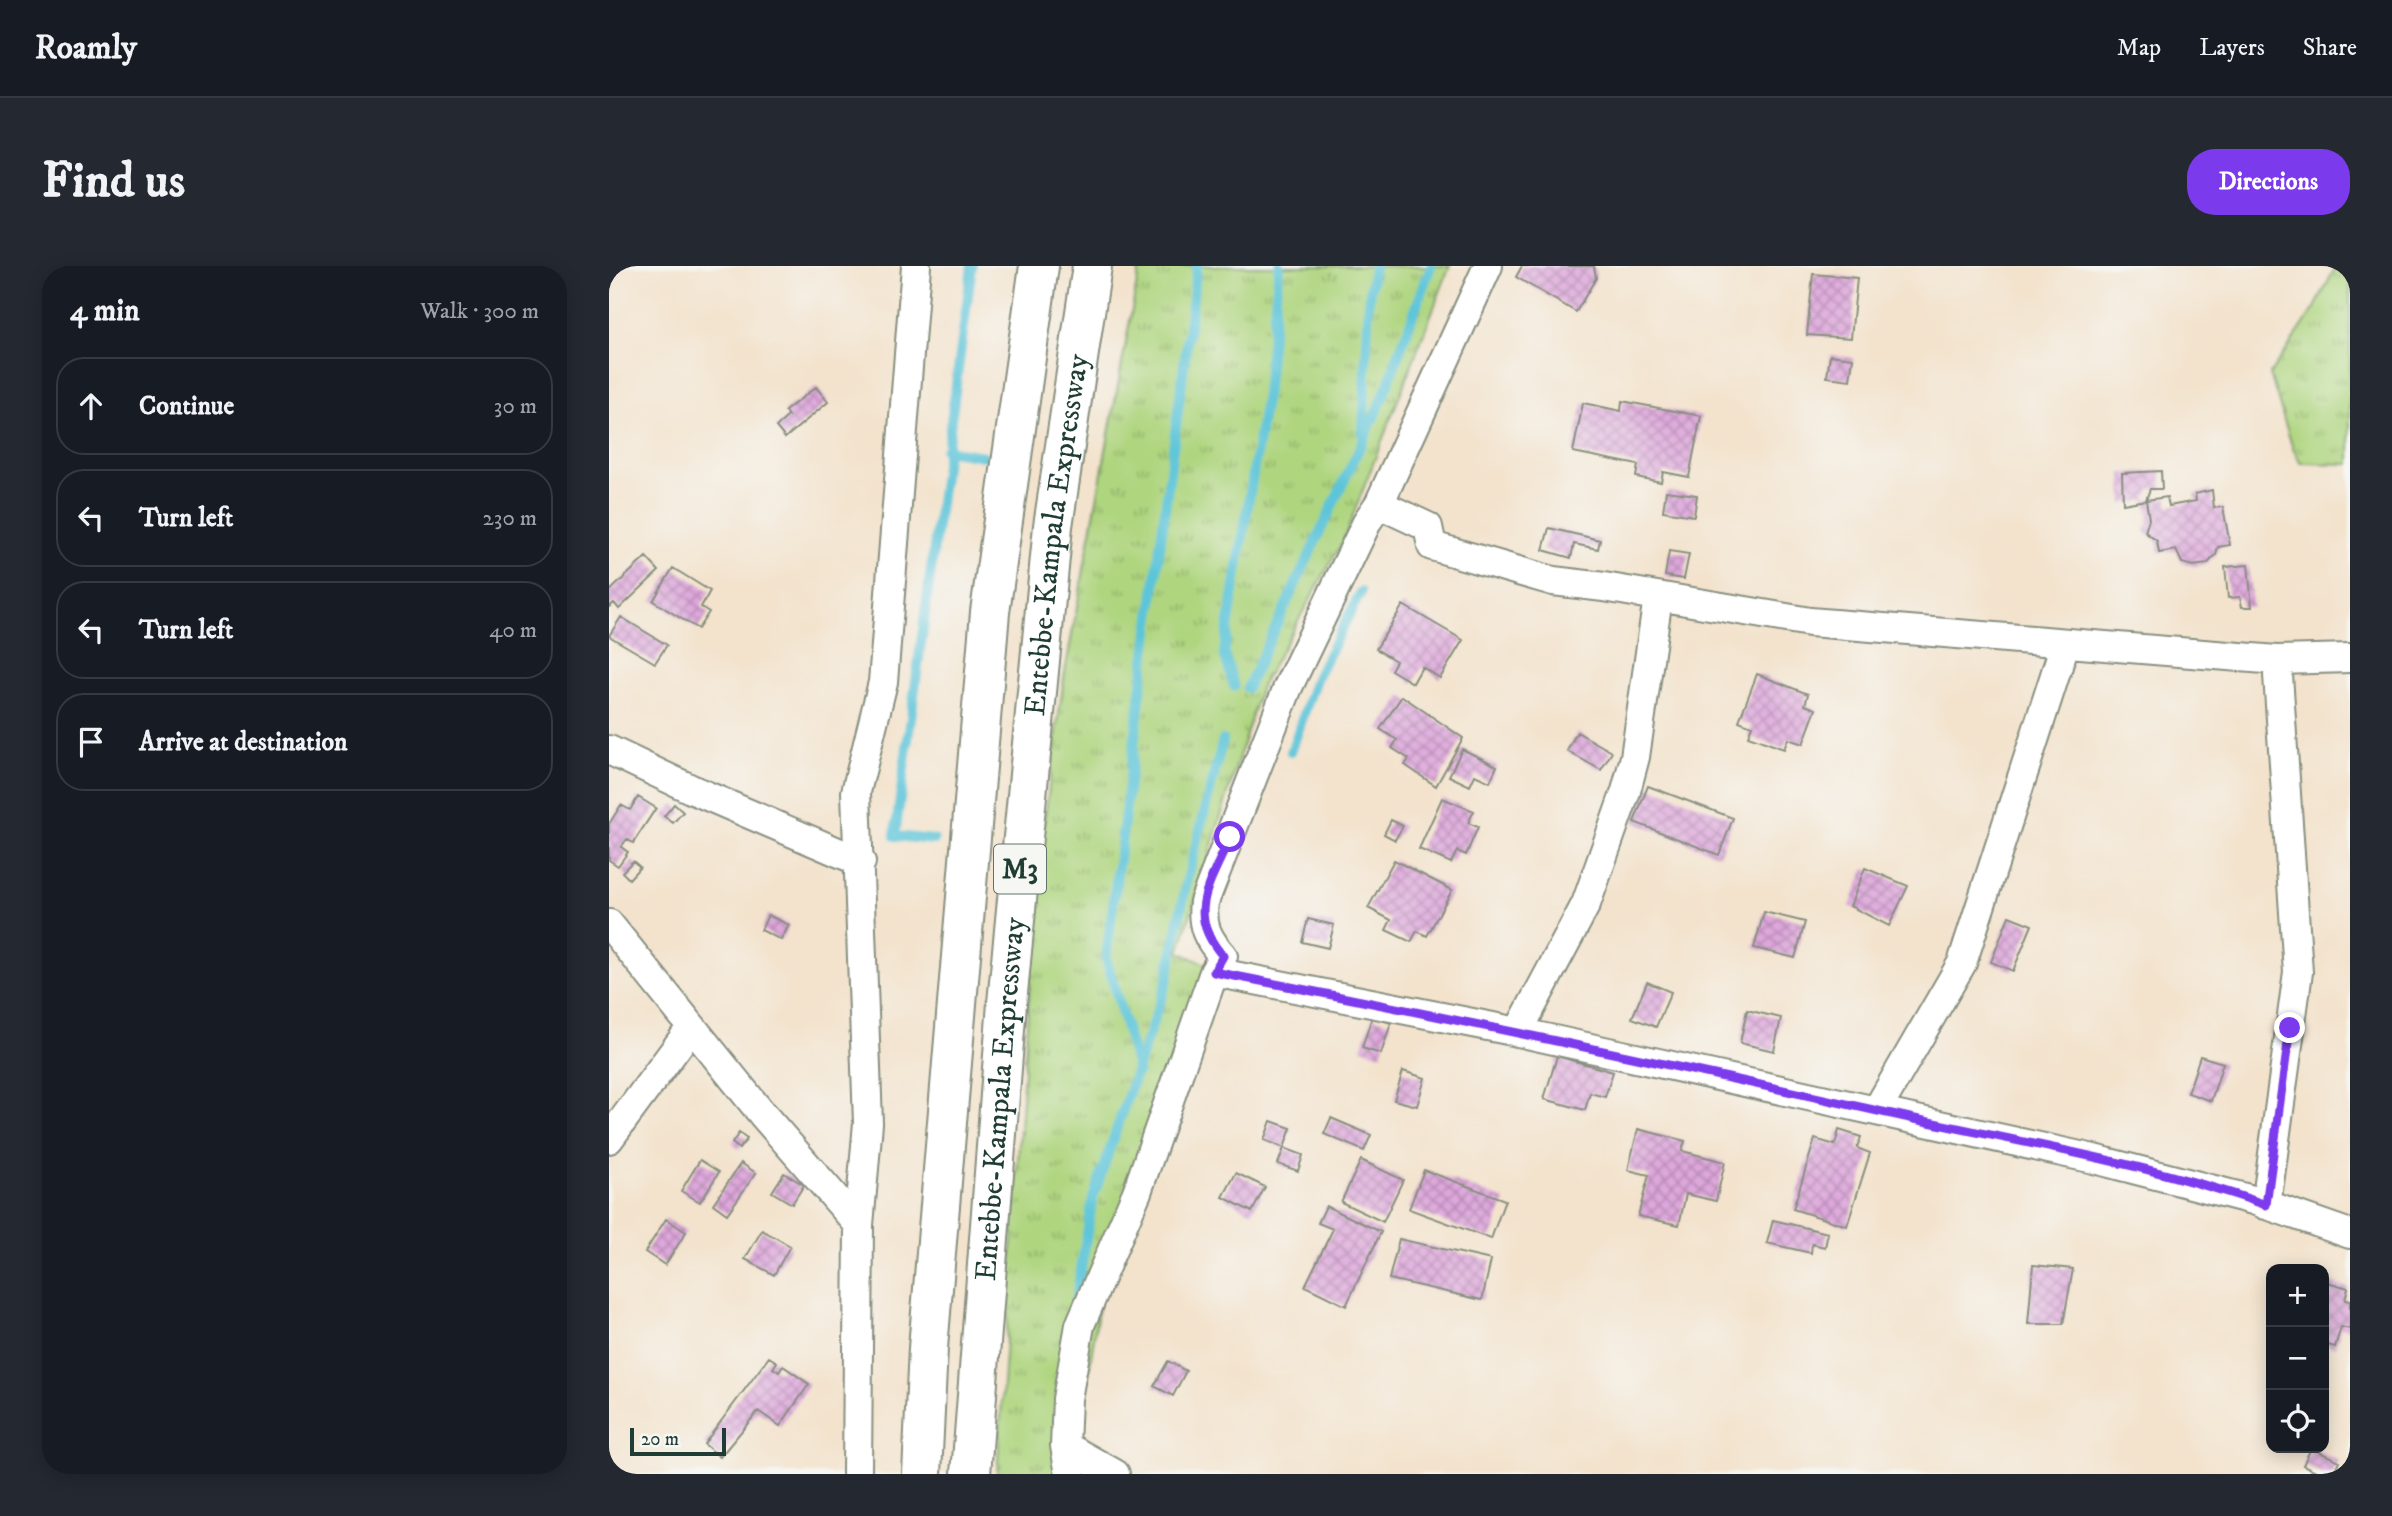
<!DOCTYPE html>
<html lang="en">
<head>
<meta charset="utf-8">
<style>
	:root { --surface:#171b24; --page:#242831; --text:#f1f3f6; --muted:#9ea1a6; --line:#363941; --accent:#7c3aed }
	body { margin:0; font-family:"IM FELL DW Pica",serif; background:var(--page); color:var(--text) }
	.controls { position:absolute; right:21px; bottom:21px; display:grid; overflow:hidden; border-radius:14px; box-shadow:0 4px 18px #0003 }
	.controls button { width:63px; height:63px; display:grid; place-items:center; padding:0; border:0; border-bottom:2px solid var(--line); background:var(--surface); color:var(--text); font:35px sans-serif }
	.scale { position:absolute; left:21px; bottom:18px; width:96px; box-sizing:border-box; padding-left:7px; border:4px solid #1f3d34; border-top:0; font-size:19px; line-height:24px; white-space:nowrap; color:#1f3d34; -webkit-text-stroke:5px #f6f6f2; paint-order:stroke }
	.stop { position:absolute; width:21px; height:21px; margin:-16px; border:5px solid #7c3aed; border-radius:50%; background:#fff }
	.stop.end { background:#7c3aed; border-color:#fff; box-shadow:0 2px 7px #0008 }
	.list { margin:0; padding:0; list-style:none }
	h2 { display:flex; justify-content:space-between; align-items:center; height:91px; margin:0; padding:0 28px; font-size:30px }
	h2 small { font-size:23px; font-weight:400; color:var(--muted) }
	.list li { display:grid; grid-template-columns:46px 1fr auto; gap:21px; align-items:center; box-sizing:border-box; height:98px; margin:0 14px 14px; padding:0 14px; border:2px solid var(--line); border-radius:28px }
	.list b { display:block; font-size:26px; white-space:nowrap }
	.list em { font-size:23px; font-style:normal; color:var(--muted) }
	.icon { flex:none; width:38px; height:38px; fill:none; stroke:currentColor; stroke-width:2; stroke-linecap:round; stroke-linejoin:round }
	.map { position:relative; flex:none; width:1741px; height:1208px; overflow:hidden; border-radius:28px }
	header { display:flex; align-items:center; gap:42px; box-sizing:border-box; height:98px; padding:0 35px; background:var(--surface); border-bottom:2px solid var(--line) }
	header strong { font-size:33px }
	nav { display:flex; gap:38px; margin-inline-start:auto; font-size:24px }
	.intro { display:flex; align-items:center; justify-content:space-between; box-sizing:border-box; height:168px; padding:0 42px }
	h1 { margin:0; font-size:49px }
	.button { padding:18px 32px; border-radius:28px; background:var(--accent); color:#fff; font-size:24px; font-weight:700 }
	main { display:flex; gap:42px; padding:0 42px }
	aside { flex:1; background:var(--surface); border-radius:28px; box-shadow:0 4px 18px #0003 }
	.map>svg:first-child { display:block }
	.grass { fill:url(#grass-tufts); stroke:#67895a; stroke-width:2 }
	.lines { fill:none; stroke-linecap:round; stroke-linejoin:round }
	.stream { stroke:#5dc5d9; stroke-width:10 }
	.building { fill:url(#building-cross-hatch) }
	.minor-casing { stroke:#899080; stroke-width:32 }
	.motorway-casing { stroke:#899080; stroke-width:42 }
	.minor { stroke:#fff; stroke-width:28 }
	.motorway { stroke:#fff; stroke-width:38 }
	.route { stroke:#7c3aed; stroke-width:9 }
	.labels { text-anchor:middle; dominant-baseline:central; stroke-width:7; stroke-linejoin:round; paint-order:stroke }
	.shield { fill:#f6f6f2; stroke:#60746d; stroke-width:2 }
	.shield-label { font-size:28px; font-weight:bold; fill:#1f3d34 }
	.street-label { font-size:30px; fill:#1f3d34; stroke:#f6f6f2 }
</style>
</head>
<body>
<header>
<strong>Roamly</strong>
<nav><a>Map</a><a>Layers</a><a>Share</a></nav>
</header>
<div class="intro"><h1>Find us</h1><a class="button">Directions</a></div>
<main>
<aside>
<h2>4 min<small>Walk · 300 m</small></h2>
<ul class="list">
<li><svg class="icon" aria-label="ahead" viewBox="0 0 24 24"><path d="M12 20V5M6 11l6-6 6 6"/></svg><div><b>Continue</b></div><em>30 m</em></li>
<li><svg class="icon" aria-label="left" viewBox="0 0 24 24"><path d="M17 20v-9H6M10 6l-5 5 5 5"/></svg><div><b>Turn left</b></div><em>230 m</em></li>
<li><svg class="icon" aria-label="left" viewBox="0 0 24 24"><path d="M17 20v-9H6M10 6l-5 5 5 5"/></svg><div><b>Turn left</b></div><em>40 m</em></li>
<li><svg class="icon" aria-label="arrive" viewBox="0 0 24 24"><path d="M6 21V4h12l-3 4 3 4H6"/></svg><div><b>Arrive at destination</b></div></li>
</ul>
</aside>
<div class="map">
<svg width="1741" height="1208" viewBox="0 0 1741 1208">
	<defs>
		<pattern id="grass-tufts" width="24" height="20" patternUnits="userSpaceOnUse" patternTransform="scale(1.75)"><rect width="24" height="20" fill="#afd57f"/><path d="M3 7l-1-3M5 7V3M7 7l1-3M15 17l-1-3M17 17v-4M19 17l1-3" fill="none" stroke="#8eae69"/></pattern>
		<pattern id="building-cross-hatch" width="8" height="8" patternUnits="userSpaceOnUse" patternTransform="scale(1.75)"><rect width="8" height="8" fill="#dea7db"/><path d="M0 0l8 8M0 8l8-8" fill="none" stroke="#b389b2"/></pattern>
	</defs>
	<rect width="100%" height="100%" fill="#f6f6f2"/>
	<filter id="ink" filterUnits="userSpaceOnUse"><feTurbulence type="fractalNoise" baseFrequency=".0143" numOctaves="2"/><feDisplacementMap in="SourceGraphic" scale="14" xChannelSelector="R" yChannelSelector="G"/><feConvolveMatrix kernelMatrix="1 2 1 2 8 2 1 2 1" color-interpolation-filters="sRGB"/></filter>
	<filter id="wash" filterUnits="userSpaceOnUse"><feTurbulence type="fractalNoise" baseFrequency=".00686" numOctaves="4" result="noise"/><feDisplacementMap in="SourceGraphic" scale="28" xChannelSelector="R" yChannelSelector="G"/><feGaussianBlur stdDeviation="1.57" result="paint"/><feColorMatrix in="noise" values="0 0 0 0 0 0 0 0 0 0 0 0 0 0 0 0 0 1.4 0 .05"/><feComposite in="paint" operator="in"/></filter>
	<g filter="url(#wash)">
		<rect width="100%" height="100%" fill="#f3e3cd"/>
		<path class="grass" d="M531 0H841L734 275 652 420 570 686 613 706 491 1030 474 1146 455 1208H388L428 609 455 412Z
			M1727 0H1741V198L1692 197 1684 183 1661 108 1706 42Z"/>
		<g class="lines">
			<path class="stream" d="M754 168 760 32 765 0
				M336 184 375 190
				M625 420 615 387 657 128 670 0
				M638 422 773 134 822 0
				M682 486 708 410 752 326
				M325 574 286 570 363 0
				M529 805 497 692 588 0
				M465 1044 484 932 558 715 578 614 614 474"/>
		</g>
		<g id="blocks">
			<path class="building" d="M913 0H985L987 12 967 46 907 11Z
				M1204 8 1248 12 1242 72 1198 69Z
				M1221 89 1244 92 1241 114 1218 111Z
				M207 121 219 136 176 172 167 161 179 150 176 145Z
				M1013 135 1092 150 1080 211 1054 206 1052 216 1027 211 1029 199 964 186 974 137 1012 145Z
				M1552 205 1553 223H1541L1537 234 1558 231 1560 240 1587 235 1586 228 1603 224 1605 242 1614 241 1621 279 1609 281 1607 289 1598 298 1584 300 1573 297 1567 284 1550 287 1548 275 1536 266 1540 253 1537 234 1514 238 1513 207Z
				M1057 225 1088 229 1085 250 1054 245Z
				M940 262 991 274 989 283 965 278 962 292 934 284Z
				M1060 285 1080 288 1075 313 1056 310Z
				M37 291 50 305 10 343 5 337 0 341V326Z
				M1639 299 1643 341H1633L1631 331 1619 332 1616 301Z
				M64 302 101 325 92 341 100 346 89 363 44 335Z
				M794 339 854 374 831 412 813 401 804 417 782 404 787 395 767 383Z
				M12 351 58 379 46 397 0 370Z
				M1148 408 1199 428 1196 439 1207 443 1194 478 1179 473 1175 483 1139 470 1143 460 1130 455Z
				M793 430 854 472 827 520 796 499 800 493 783 482 788 474 771 463Z
				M968 466 1003 486 992 504 958 485Z
				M853 483 888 500 881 516 866 509 861 520 840 510Z
				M1039 520 1124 552 1110 589 1025 556Z
				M29 531 47 542 24 577 18 573 12 581 19 586 9 600 0 594V558L12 539 21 544Z
				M833 532 865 545 859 557 869 561 857 589 848 585 842 597 810 583Z
				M65 538 74 546 64 557 55 550Z
				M782 554 794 560 786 574 775 568Z
				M785 594 843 624 818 670 808 665 802 676 777 664 782 654 759 642Z
				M24 595 31 601 20 613 13 606Z
				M1256 602 1299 620 1280 660 1241 640Z
				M1155 646 1196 656 1186 692 1145 682Z
				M159 649 180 659 172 674 152 664Z
				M1400 650 1423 659 1404 705 1382 696Z
				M699 653 725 659 719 682 693 676Z
				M1038 716 1062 726 1047 761 1023 752Z
				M1138 744 1172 752 1165 785 1131 777Z
				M763 751 782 757 772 788 753 782Z
				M948 790 1004 806 996 831 981 827 976 844 935 833Z
				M1591 790 1614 797 1602 835 1579 827Z
				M794 805 816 812 808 840 785 834Z
				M722 852 762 869 755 885 715 868Z
				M662 855 682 862 675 882 655 874Z
				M1029 863 1076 875 1073 885 1116 896 1107 935 1077 928 1070 959 1029 950 1040 909 1019 904Z
				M1230 864 1252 871 1248 882 1261 887 1238 960 1184 943 1206 873 1226 879Z
				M130 867 138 873 130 883 123 877Z
				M675 882 694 889 689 905 669 898Z
				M91 894 110 906 91 936 72 925Z
				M752 894 794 914 774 956 732 936Z
				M132 897 147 907 118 948 104 938Z
				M815 904 896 934 882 973 800 943Z
				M175 907 195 919 183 938 163 926Z
				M627 907 656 921 643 946 614 931Z
				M717 940 772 966 737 1040 696 1020 724 963 709 957Z
				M57 953 77 966 56 999 36 986Z
				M1164 954 1219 967 1216 981 1203 978 1202 987 1158 977Z
				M153 964 181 980 165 1009 136 993Z
				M790 973 882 994 873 1034 780 1013Z
				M1424 999 1464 1003 1454 1058H1419Z
				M1715 1015 1739 1022 1736 1034 1741 1035V1063L1732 1061 1726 1081 1715 1078Z
				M160 1091 168 1096 164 1102 170 1106 174 1100 200 1118 171 1160 149 1145 111 1191 95 1178Z
				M559 1095 577 1105 564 1130 545 1120Z
				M1702 1182 1730 1195 1724 1208H1713L1694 1199Z"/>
		</g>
	</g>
	<g filter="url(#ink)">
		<use href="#blocks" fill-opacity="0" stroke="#899080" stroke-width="2"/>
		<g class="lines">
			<g class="minor-casing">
				<path id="minor" d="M879 0 770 238 819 261 823 280 944 315 995 321 1201 356 1668 394 1741 392
					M0 484 82 523 252 596
					M0 658 154 849 250 959
					M605 706 614 690C598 672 592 660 595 636L679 421 759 254 770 238
					M909 766 977 638 1017 525 1026 491 1049 331
					M1268 844 1353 697 1456 378
					M0 873 82 762
					M1657 939 1689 706 1668 394
					M456 1180 506 1208
					M248 1208 250 959 259 857 247 526 274 416 307 0
					M461 1208 456 1180 458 1133 471 1059 528 926 605 706 909 766 1485 893 1644 934 1741 968"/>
			</g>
			<g class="motorway-casing">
				<g id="motorway">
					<path d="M313 1208 319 1082 381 346 430 0"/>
					<path id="s1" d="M362 1208 398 737 444 260 483 0"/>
				</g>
			</g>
			<use href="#minor" class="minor"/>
			<use href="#motorway" class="motorway"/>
		</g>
	</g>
	<g class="lines" filter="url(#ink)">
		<path class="route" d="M621 571C602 618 575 646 614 690L605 706C830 749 1054 797 1278 847 1404 875 1535 896 1657 939L1681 762"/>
	</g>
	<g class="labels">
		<rect class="shield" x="385" y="578.5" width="52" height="49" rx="5"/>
		<g class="shield-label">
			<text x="411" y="603">M3</text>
		</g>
		<g class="street-label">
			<text stroke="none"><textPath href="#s1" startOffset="943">Entebbe-Kampala Expressway</textPath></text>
			<text stroke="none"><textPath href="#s1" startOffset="376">Entebbe-Kampala Expressway</textPath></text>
		</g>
	</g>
</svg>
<div class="controls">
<button>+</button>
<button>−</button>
<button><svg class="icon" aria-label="locate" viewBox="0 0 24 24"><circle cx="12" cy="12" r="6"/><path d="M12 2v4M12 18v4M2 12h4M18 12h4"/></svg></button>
</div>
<div class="scale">20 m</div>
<div class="stop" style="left:621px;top:571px"></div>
<div class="stop end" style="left:1681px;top:762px"></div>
</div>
</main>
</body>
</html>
